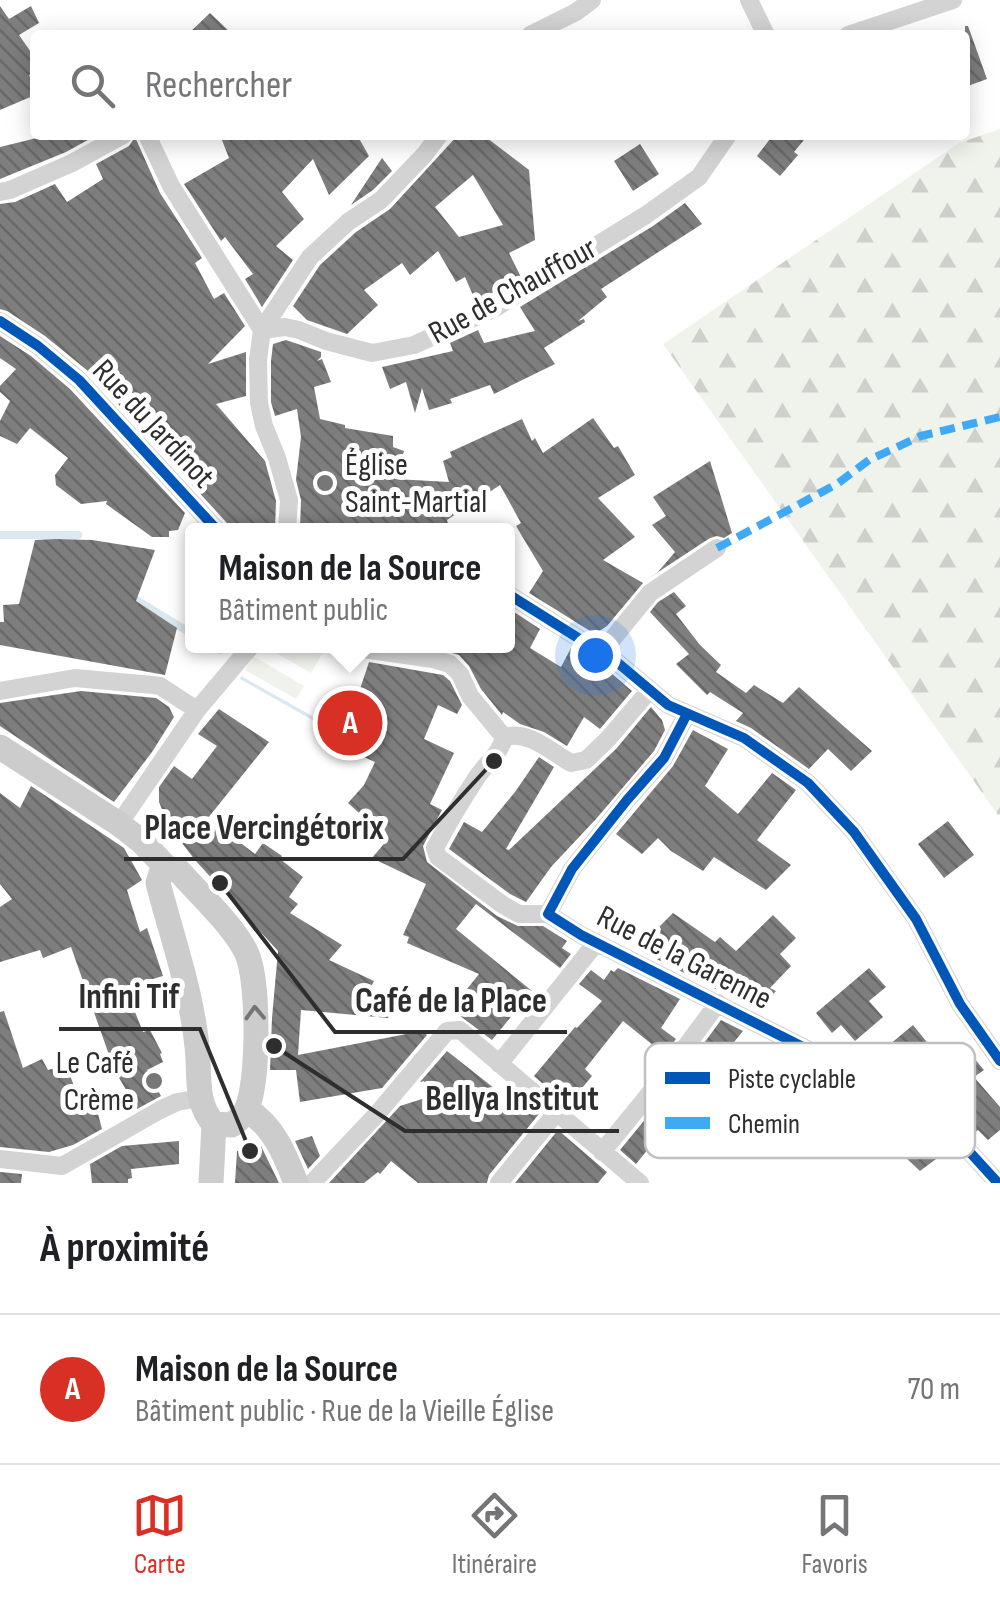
<!DOCTYPE html>
<html lang="fr">
<head>
<meta charset="utf-8">
<style>
	:root { --surface:#fff; --page:#f6f6f6; --text:#202124; --muted:#757577; --line:#e0e0e0; --accent:#d93025 }
	body { margin:0; font-family:"Sofia Sans Condensed",sans-serif; background:var(--page); color:var(--text) }
	.you { position:absolute; left:595px; top:655px; width:35px; height:35px; margin:-25px; border:8px solid #fff; border-radius:50%; background:#1a73e8; box-shadow:0 0 0 15px #1a73e833 }
	.badge { display:grid; place-items:center; width:65px; height:65px; border-radius:50%; background:var(--accent); color:#fff; font-size:32px; font-weight:700 }
	.pin { position:absolute; translate:-50% -50%; border:5px solid #fff; box-shadow:0 2px 10px #0006 }
	.popup { position:absolute; left:185px; top:523px; width:330px; height:130px; box-sizing:border-box; display:grid; place-content:center; border-radius:10px; background:var(--surface); filter:drop-shadow(0 2px 8px #0005); font-size:32px; white-space:nowrap; color:var(--muted) }
	.popup b { font-size:38px; color:var(--text) }
	.popup::after { content:''; position:absolute; left:50%; top:100%; margin-left:-20px; border:20px solid transparent; border-top-color:var(--surface) }
	.list { margin:0; padding:0; list-style:none }
	h2 { display:flex; justify-content:space-between; align-items:center; height:130px; margin:0; padding:0 40px; font-size:42px }
	h2 small { font-size:32px; font-weight:400; color:var(--muted) }
	.list li { display:grid; grid-template-columns:65px 1fr auto; gap:30px; align-items:center; box-sizing:border-box; height:150px; padding:0 40px; border-top:2px solid var(--line) }
	.list b { display:block; font-size:38px; white-space:nowrap }
	.list p { margin:0; font-size:32px; white-space:nowrap; color:var(--muted) }
	.list em { font-size:32px; font-style:normal; color:var(--muted) }
	.icon { flex:none; width:55px; height:55px; fill:none; stroke:currentColor; stroke-width:2; stroke-linecap:round; stroke-linejoin:round }
	.map { position:relative; flex:none; width:1000px; height:1183px; overflow:hidden }
	.search { position:absolute; background:var(--surface); box-shadow:0 5px 25px #0003; left:30px; right:30px; top:30px; height:110px; display:flex; align-items:center; gap:25px; box-sizing:border-box; padding:0 35px; border-radius:10px; color:var(--muted); font-size:38px }
	.sheet { height:280px; background:var(--surface) }
	nav { display:flex; justify-content:space-around; align-items:center; box-sizing:border-box; height:140px; border-top:2px solid var(--line); background:var(--surface); font-size:28px; color:var(--muted) }
	nav a { display:grid; justify-items:center; gap:5px }
	nav .on { color:var(--accent) }
	.map>svg:first-child { display:block }
	.grass { fill:#f0f3ec }
	.forest { fill:url(#forest-firs) }
	.water { fill:url(#water-ripples) }
	.lines { fill:none; stroke-linecap:round; stroke-linejoin:round }
	.stream { stroke:#dbe8ef; stroke-width:8 }
	.building { fill:url(#building-back-hatch); fill-rule:evenodd }
	.street { stroke:#d3d3d3; stroke-width:18 }
	.secondary { stroke:#ccc; stroke-width:25 }
	.quiet { stroke:#3fa9f5; stroke-width:8; stroke-dasharray:15 8; stroke-linecap:butt }
	.cycleway-casing { stroke:#fff; stroke-width:16 }
	.cycleway { stroke:#0057b8; stroke-width:10 }
	.oneway { stroke:#757575 }
	.poi-dot { fill:#777; stroke:#fff; stroke-width:4 }
	.labels { text-anchor:middle; dominant-baseline:central; stroke-width:10; stroke-linejoin:round; paint-order:stroke }
	.street-label { font-size:32px; fill:#2e2e2e; stroke:#fff }
	.poi-label { font-size:32px; fill:#2e2e2e; stroke:#fff; text-anchor:start }
	.key { fill:#fff; stroke:#c0c0c0; stroke-width:2.5 }
	.key-label { font-size:28px; fill:#2e2e2e }
	.leader { fill:none; stroke:#2e2e2e; stroke-width:4 }
	.callout-dot { fill:#2e2e2e; stroke:#fff; stroke-width:4 }
	.callout-label { font-size:35px; text-anchor:middle; font-weight:bold; fill:#2e2e2e; stroke:#fff; stroke-width:10; stroke-linejoin:round; paint-order:stroke }
</style>
</head>
<body>
<div class="map">
<svg width="1000" height="1183" viewBox="0 0 1000 1183">
	<defs>
		<pattern id="forest-firs" width="22" height="20" patternUnits="userSpaceOnUse" patternTransform="scale(2.5)"><rect width="22" height="20" fill="#f0f3ec"/><path d="M5 1l3.5 6h-7zM16 11l3.5 6h-7z" fill="#ced1cb"/></pattern>
		<pattern id="water-ripples" width="26" height="14" patternUnits="userSpaceOnUse" patternTransform="scale(2.5)"><rect width="26" height="14" fill="#dbe8ef"/><path d="M2 4q2-2 4 0t4 0M15 11q2-2 4 0t4 0" fill="none" stroke="#bcc7cd"/></pattern>
		<pattern id="building-back-hatch" width="6" height="6" patternUnits="userSpaceOnUse" patternTransform="scale(2.5)"><rect width="6" height="6" fill="#7e7e7e"/><path d="M-1 5l2 2M0 0l6 6M5-1l2 2" fill="none" stroke="#686868"/></pattern>
	</defs>
	<rect width="100%" height="100%" fill="#fff"/>
	<path class="grass" d="M264 646H318L326 647 311 673Z
		M253 656 304 686 296 699 245 670Z"/>
	<path class="forest" d="M1000 129V814L998 815 663 344 959 143Z"/>
	<path class="water" d="M241 676 337 730 348 706 352 708 339 735 240 679Z"/>
	<g class="lines">
		<path class="stream" d="M0 535H78
			M128 595 192 634
			M212 646 220 650"/>
	</g>
	<path class="building" d="M0 6 9 19 31 6 39 23 19 35 35 58V72L29 75 35 88V95L0 110Z
		M210 13 233 35H187Z
		M965 26H968L987 79 965 87Z
		M49 135H97L66 152 0 179V147Z
		M220 135H357L369 156 329 195 313 159 282 192 304 219 276 246 293 260 262 307 245 279 253 274 225 237 221 241 184 184 229 158Z
		M458 135H483L529 170 535 240 509 253 521 277 476 302 465 277 456 282 438 251 410 275 402 263 364 290 378 305 347 334 307 320 293 306 320 265 356 232 390 209ZM473 175 503 225 459 237 435 207Z
		M773 135H808L794 152 798 155 780 176 757 156Z
		M135 137 160 193 202 258 195 263 214 299 224 293 245 326 208 364 246 352V396L216 404 265 461 276 501 275 530H232L226 522 88 371 45 336 7 311 0 309V204L15 202 55 184 67 202 103 179 96 164 129 146Z
		M640 144 659 174 633 191 614 161Z
		M382 158 392 171 373 190 351 205Z
		M685 203 702 224 601 289 607 297 578 321 584 319 585 322 544 348 555 364 494 394 490 385 450 399 452 403 429 410 422 388 415 413 406 382 390 389 382 367 453 351 450 343 478 330 484 343 535 331 520 307 653 226Z
		M0 336 31 356 70 389 185 513 178 530 169 531V537H152L106 504 107 501 81 504 56 485 55 475 68 458 30 428 17 444 0 436V421L10 401 0 392V386L16 369 0 358Z
		M286 340 321 352V357L317 361 322 359 331 382 314 387 320 419 345 425V428L393 436V447L404 451 395 479 449 482 443 461 452 457 450 452 522 419 532 441 535 438 543 453 593 418 614 448 618 446 635 475 598 498 635 537 603 560 643 583 607 626 595 634 529 593 543 571 516 526 521 523 500 485 447 520 449 528 300 530 301 500 296 480 301 437 297 409 275 416 271 402V361L273 344Z
		M710 461 732 533 724 538 717 536 710 538 643 582 657 573 675 552 652 525 666 516 653 497Z
		M56 539 92 540 155 550 136 601 177 628 165 675 0 645V622H4L3 605 19 604 35 540Z
		M674 592 686 606 676 614 700 645 721 665 716 672 746 693 754 685 783 703 799 687 872 751 851 771 828 749 809 769 751 728 736 721 743 713 710 692 707 695 676 664 689 654 650 612 658 602Z
		M508 608 540 629 530 648 561 667 571 648 611 673 632 691 600 729 584 717 567 746 544 732 520 724 503 712 502 715 481 689 469 666 459 655 427 646H508Z
		M369 662 443 675 450 681 462 705 457 714 438 705 424 739 454 753 430 804 442 810 423 846 427 862 497 916 518 926H543L567 941 562 948 571 954 560 968 476 904 456 929 532 991 492 1040 451 1009 479 974 407 943 409 937 403 935 426 884 372 858 388 839 348 803 364 785 375 762 335 744 359 692Z
		M81 691 156 698 169 707 174 717 152 752 114 802 0 726V703Z
		M651 707 662 720 665 730 654 751 596 819 551 867 526 902 510 894 449 849 464 822 482 832 515 792 539 757 554 767 506 849 509 850 616 749Z
		M219 709 269 742 208 818 255 854 263 843 282 856 280 859 303 877 289 897 298 904 290 913 342 945 329 960 374 981 370 989 391 997 389 1002 393 1005 388 1018 301 1010 298 1055 422 1031 427 1035 382 1088 300 1102 296 1070H270L272 1018 278 951 195 860 169 826 159 802V787L174 766 192 779 217 746 198 734Z
		M693 730 728 749 705 786 738 814 772 773 796 790 757 840 791 865 766 890 714 857 703 871 671 851 658 838 642 854 616 834 673 766Z
		M31 786 124 848 142 880 127 890 140 932 147 928 163 976 125 987 143 1032 150 1030 162 1053 160 1054 163 1062 147 1070 161 1096 137 1109 114 1069 71 947 43 958 40 950 0 962V907L12 899 0 884V793L20 808Z
		M948 821 974 855 944 878 918 844Z
		M673 913 715 942 720 937 736 951 773 915 796 938 780 954 791 966 770 988 776 991 759 1011 637 949Z
		M618 968 680 999 661 1028 676 1039 664 1054 623 1021 585 1069 592 1076 577 1094 569 1087 560 1099 534 1076 575 1027 577 1028 602 1001 579 984 591 970 604 980 611 970 614 972Z
		M869 968 886 987 869 1001 883 1017 855 1041 841 1025 832 1033 816 1013Z
		M4 1011 23 1068 42 1059 48 1070 66 1065 81 1104 94 1099 102 1129 73 1145 49 1152 0 1147V1012Z
		M721 1020 743 1031 710 1072 734 1092 729 1098 778 1152 773 1158 715 1118 703 1133 686 1121 670 1140 661 1133 636 1164 620 1150 674 1084Z
		M913 1025 948 1068 968 1051 984 1070 974 1077 1000 1107V1130L988 1140 978 1130 971 1136 914 1094 924 1087 889 1045Z
		M776 1048 801 1060 790 1069 770 1059Z
		M447 1051 514 1104 520 1097 539 1114 489 1175 487 1183H418L391 1161 380 1174 378 1172 364 1183H329L400 1106 428 1097 424 1081 420 1082Z
		M808 1064 881 1101 948 1150 920 1171 876 1130 871 1138 824 1105 826 1102 793 1084Z
		M558 1130 607 1172 598 1183H515Z
		M312 1136 320 1156 308 1169 295 1141Z
		M179 1141V1164L131 1169 132 1178 128 1179V1183H92L90 1164 122 1146Z
		M261 1146 279 1183H235L237 1151Z
		M0 1172 22 1174 21 1183H0Z"/>
	<g class="lines">
		<path class="street" d="M749 0 766 35
			M530 35 576 12 592 0
			M848 35 953 0
			M147 135 171 186 262 330 285 327 299 330 326 341 372 353 414 345 495 308 646 215 699 177 728 135
			M0 192 10 190 72 163 123 135
			M0 321 38 346 79 380 217 530
			M287 530 289 500 277 458 264 426 259 403 258 360 262 330 310 257 348 222 381 200 425 154 439 135
			M508 594 618 663 668 705 744 738 808 783 854 832 916 919 960 1004 1000 1061
			M342 646 433 659 450 664 460 674 470 696 504 737C500 755 487 762 477 777 462 800 448 823 435 848L438 857 503 905 519 914H548
			M601 653 650 593 717 548
			M0 691 75 678 153 685 160 686 197 710 119 824
			M197 710 251 646
			M687 714 664 758 627 800 572 869 548 914 581 935 888 1090 966 1148 998 1183
			M504 737C529 730 550 751 571 763L586 760 607 740 649 691
			M499 1064 596 943
			M602 1152 664 1076 718 1003
			M0 1159 62 1166 160 1110 177 1102 200 1098
			M312 1183 377 1114 447 1031 460 1030 640 1183
			M499 1183 556 1113"/>
		<path class="secondary" d="M0 747 119 824 142 842 167 868
			M167 868 178 870C198 893 236 928 247 954 259 982 259 1080 247 1108 244 1116 238 1120 232 1125L214 1124
			M167 868 161 873 158 883C173 941 194 998 198 1058 199 1081 197 1106 214 1124
			M247 1110C274 1126 285 1155 296 1183
			M211 1183 214 1124"/>
		<path class="quiet" d="M717 548 837 484 869 460 921 436 1000 417"/>
		<g class="cycleway-casing">
			<path id="cycleway" d="M0 321 38 346 79 380 217 530
				M508 594 618 663 668 705 744 738 808 783 854 832 916 919 960 1004 1000 1061
				M687 714 664 758 627 800 572 869 548 914 581 935 888 1090 966 1148 998 1183"/>
		</g>
		<use href="#cycleway" class="cycleway"/>
	</g>
	<defs><path id="oneway-chevron" d="M-2-3.5L2.5 0L-2 3.5" fill="none" stroke-width="1.6" stroke-linecap="round" stroke-linejoin="round" transform="scale(2.5)"/></defs>
	<use class="oneway" href="#oneway-chevron" transform="translate(255 1013) rotate(-92)"/>
	<g class="poi-dot">
		<circle cx="325" cy="483" r="10"/>
		<circle cx="154" cy="1081" r="10"/>
	</g>
	<g class="labels">
		<g class="street-label">
			<text transform="translate(513 291) rotate(-29)">Rue de Chauffour</text>
			<text transform="translate(153 424) rotate(47)">Rue du Jardinot</text>
			<text transform="translate(684 958) rotate(27)">Rue de la Garenne</text>
		</g>
		<g class="poi-label">
			<text x="345" y="465">Église<tspan x="345" dy="37">Saint-Martial</tspan></text>
			<text x="134" y="1063" text-anchor="end">Le Café<tspan x="134" dy="37">Crème</tspan></text>
		</g>
	</g>
	<rect x="645" y="1043" width="330" height="115" rx="15" class="key"/>
	<rect x="665" y="1072" width="45" height="12" fill="#0057b8"/>
	<rect x="665" y="1117" width="45" height="12" fill="#3fa9f5"/>
	<g class="key-label">
		<text x="728" y="1088">Piste cyclable</text>
		<text x="728" y="1133">Chemin</text>
	</g>
	<path class="leader" d="M494 761L403 859H124M250 1151L200 1029H59M220 883L335 1032H567M274 1046L405 1131H619"/>
	<g class="callout-dot">
		<circle cx="494" cy="761" r="10"/>
		<circle cx="250" cy="1151" r="10"/>
		<circle cx="220" cy="883" r="10"/>
		<circle cx="274" cy="1046" r="10"/>
	</g>
	<g class="callout-label">
		<text x="264" y="839">Place Vercingétorix</text>
		<text x="129" y="1008">Infini Tif</text>
		<text x="451" y="1012">Café de la Place</text>
		<text x="512" y="1110">Bellya Institut</text>
	</g>
</svg>
<div class="you"></div>
<div class="pin badge" style="left:350px;top:723px">A</div>
<div class="popup"><b>Maison de la Source</b>Bâtiment public</div>
<div class="search"><svg class="icon" aria-label="search" viewBox="0 0 24 24"><circle cx="10" cy="10" r="6"/><path d="M15 15l6 6"/></svg>Rechercher</div>
</div>
<section class="sheet">
<h2>À proximité<small></small></h2>
<ul class="list">
<li><span class="badge">A</span><div><b>Maison de la Source</b><p>Bâtiment public · Rue de la Vieille Église</p></div><em>70 m</em></li>
</ul>
</section>
<nav>
<a class="on"><svg class="icon" aria-label="map" viewBox="0 0 24 24"><path d="M3 6l6-2 6 2 6-2v14l-6 2-6-2-6 2zM9 4v14M15 6v14"/></svg>Carte</a>
<a><svg class="icon" aria-label="directions" viewBox="0 0 24 24"><path d="M12 3l9 9-9 9-9-9zM9 14v-3h6M13 9l2 2-2 2"/></svg>Itinéraire</a>
<a><svg class="icon" aria-label="saved" viewBox="0 0 24 24"><path d="M7 4h10v16l-5-4-5 4z"/></svg>Favoris</a>
</nav>
</body>
</html>
